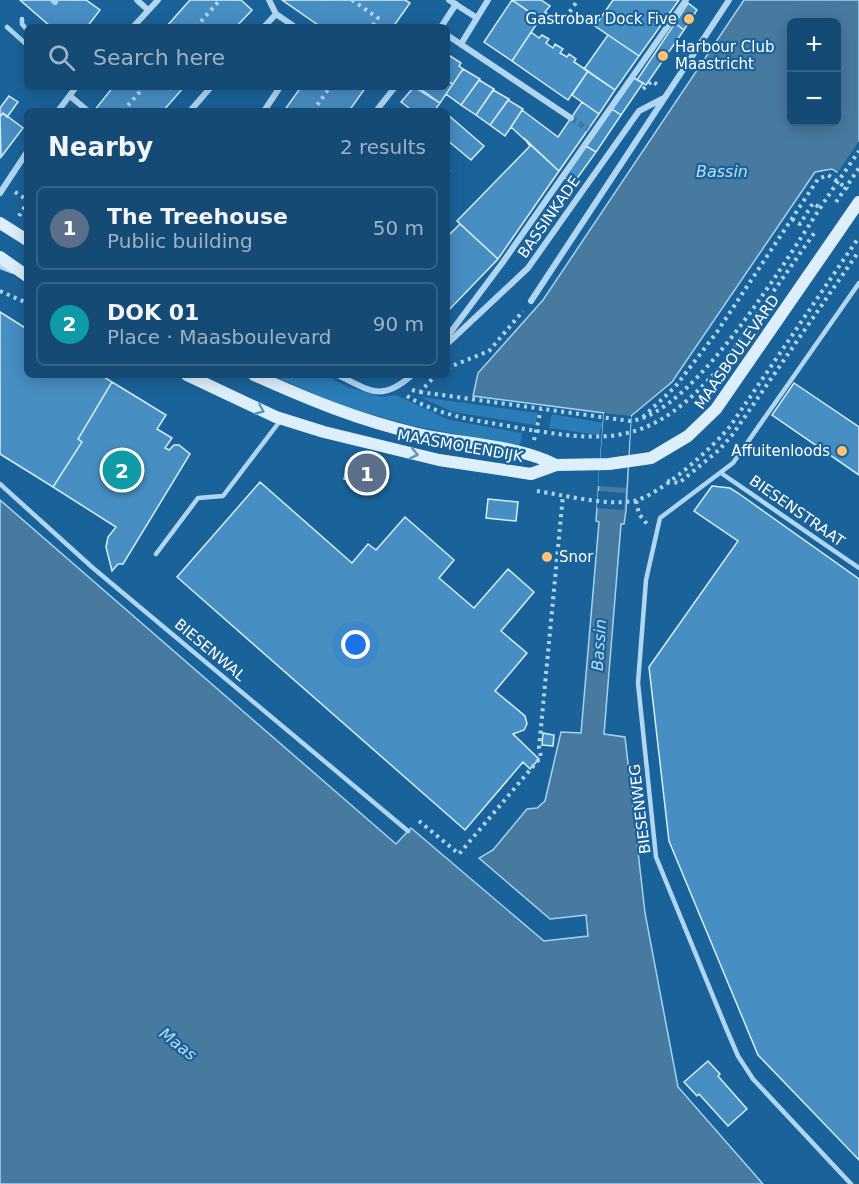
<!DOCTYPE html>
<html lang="en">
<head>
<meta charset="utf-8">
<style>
	:root { --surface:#144a74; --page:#21547c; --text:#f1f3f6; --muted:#9db3c5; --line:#336286; --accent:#d6ab8b }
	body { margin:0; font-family:"DejaVu Sans",sans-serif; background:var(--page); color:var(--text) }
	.controls { position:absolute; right:18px; top:18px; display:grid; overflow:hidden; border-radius:9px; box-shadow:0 3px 15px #0003 }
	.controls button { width:54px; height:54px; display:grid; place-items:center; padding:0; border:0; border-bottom:2px solid var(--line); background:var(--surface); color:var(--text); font:30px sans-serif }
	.you { position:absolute; left:356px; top:645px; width:21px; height:21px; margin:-15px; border:4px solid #fff; border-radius:50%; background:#1a73e8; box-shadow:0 0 0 9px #1a73e833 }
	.badge { display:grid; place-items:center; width:39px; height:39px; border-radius:50%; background:var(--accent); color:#fff; font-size:20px; font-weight:700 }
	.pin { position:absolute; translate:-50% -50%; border:3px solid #fff; box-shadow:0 2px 6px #0006 }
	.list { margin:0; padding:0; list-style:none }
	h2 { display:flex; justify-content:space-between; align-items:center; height:78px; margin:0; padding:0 24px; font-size:26px }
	h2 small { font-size:20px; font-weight:400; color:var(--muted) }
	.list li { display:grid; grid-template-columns:39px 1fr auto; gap:18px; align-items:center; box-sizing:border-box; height:84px; margin:0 12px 12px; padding:0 12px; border:2px solid var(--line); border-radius:9px }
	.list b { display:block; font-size:22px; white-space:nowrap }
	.list p { margin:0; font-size:20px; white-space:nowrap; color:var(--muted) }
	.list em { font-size:20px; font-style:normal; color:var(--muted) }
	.icon { flex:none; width:33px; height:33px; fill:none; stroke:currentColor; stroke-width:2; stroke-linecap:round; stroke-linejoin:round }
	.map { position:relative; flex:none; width:859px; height:1184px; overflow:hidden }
	.search { position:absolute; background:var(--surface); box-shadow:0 3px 15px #0003; left:24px; top:24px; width:426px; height:66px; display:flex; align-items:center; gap:15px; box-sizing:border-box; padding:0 21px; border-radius:9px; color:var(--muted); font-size:22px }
	.panel { position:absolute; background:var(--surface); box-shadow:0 3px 15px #0003; left:24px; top:108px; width:426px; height:270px; border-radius:9px }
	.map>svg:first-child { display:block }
	.green { fill:#2a7db6 }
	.water { fill:#487aa0; stroke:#a3d3f3; stroke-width:1.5; fill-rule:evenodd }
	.pier { fill:#1a639a }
	.building { fill:#478ec2; stroke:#d7edfc; stroke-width:1.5 }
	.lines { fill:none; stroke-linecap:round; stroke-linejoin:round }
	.street-tunnel { stroke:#3c7aa9; stroke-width:6; stroke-dasharray:6 3; stroke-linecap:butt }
	.path { stroke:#b0d6f1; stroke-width:4; stroke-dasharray:3 4.5; stroke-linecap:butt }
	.lane { stroke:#b0d6f1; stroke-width:4.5 }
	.street { stroke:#b0d6f1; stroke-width:6 }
	.secondary { stroke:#deeffc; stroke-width:12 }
	.path-bridge { stroke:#b0d6f1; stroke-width:4; stroke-dasharray:3 4.5; stroke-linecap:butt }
	.oneway { stroke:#5f94bc }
	.poi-dot { fill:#ffc270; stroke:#1a639a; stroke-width:2 }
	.labels { text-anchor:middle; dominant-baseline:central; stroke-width:4.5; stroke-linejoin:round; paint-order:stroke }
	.poi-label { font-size:15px; fill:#fff; stroke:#1a639a; text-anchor:end }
	.street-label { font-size:15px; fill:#fff; stroke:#1a639a }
	.water-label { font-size:16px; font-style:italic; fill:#bcdff7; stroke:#1a639a }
</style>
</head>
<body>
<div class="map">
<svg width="859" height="1184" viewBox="0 0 859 1184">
	<rect width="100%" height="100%" fill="#1a639a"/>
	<path class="green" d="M271 375H324L348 387 382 397 396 395 449 420 522 433 520 446 413 426 342 406Z
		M420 397 538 413 535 425 453 412Z
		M552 414 603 423 599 435 549 428Z"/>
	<path class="water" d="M744 0H859V187L832 169 815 172 672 382 631 416 626 511 624 524H621L604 734 625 737 645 913 678 1087 763 1184H0V500L396 844 411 828 544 941 588 936 586 915 550 919 479 858 493 850 527 809 537 808 545 801 561 732 581 733 599 522 596 521 597 508 604 413 473 396 478 373 543 300ZM792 22H836V122H792Z"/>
	<path class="pier" d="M859 141V190L836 175Z
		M604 413 631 416 626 488 598 486Z
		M598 491 625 493 624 510 597 508Z"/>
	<path class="building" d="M20 0H86L100 10 87 27H51Z
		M190 0H241L252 10 236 27H166Z
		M282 0H405L410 3 393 27H321Z
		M512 0H541L550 6 545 12 549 15 544 22Z
		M512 0 540 19 512 61 484 42Z
		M613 0H679L639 56 595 26Z
		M688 3 697 10 684 30 675 23Z
		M675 23 684 30 646 85 637 80Z
		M531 32 539 38 542 35 549 39 546 43 553 48 555 44 563 49 560 53 567 57 569 54 576 59 574 62 588 71 568 100 512 61Z
		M608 35 639 56 615 90 584 69Z
		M447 54 461 63 459 66 463 69 453 84 447 81Z
		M463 69 480 79 461 105 446 94Z
		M588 71 615 90 599 114 572 95Z
		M634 78 643 83 621 115 612 109Z
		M479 80 494 89 476 115 461 105Z
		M447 81 453 84 440 103 418 87H447Z
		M113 87H184L163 111H94Z
		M301 87H366L349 111H284Z
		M414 87 440 103 434 111H413L401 102Z
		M493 90 509 99 490 125 476 115Z
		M9 96 18 102 7 117 3 113 0 117V108Z
		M508 100 523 109 505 136 490 125Z
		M582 102 599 114 559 171 511 127 522 110 558 137Z
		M612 109 621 115 596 152 586 146Z
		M3 113 23 128 1 157 0 117Z
		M447 114 484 146 471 160 447 140Z
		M524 138 559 171 498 259 457 221 530 146Z
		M586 146 596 152 573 184 564 177Z
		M460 224 498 259 447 312V237Z
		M0 312 27 329V375H101L112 382 78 439 82 442 53 487 0 454Z
		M112 382 166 415 157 429 172 438 165 448 169 450 174 445H179L190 454 123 564H118L112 571 106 547 108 537 116 527 53 487 82 442 78 439Z
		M794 383 859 427V475L772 415Z
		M349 461 382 470 377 488 344 479Z
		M260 482 352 563 368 544 376 550 405 517 454 560 439 578 474 608 508 569 534 592 501 631 527 653 495 691 525 716 527 724 524 730 513 734 539 759 530 769 523 762 465 830 177 577Z
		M712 486 730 488 738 493 859 579V1160L758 1055 669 841 649 667 738 541 694 511Z
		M488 499 518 502 516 521 486 518Z
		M543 733 554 735 553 746 542 745Z
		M708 1061 720 1074 718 1076 747 1109 728 1126 699 1094 697 1096 684 1082Z"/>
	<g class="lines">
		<path class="street-tunnel" d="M571 118 588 129"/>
		<path class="path" d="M352 0 378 18 372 27
			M561 24 578 0
			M196 27 220 0
			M643 89 652 81 659 86
			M123 111 144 87
			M313 111 330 87
			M15 192 27 200
			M19 216 27 203
			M792 219 800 224 813 203 820 208
			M0 291 27 303
			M447 368 489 351 523 311
			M412 390 420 392 436 375
			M420 392 630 421C695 415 792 250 828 196
			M407 396C437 415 473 420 508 426 609 444 650 448 722 365L815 232
			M643 417 675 387 717 332 818 179 828 175 848 189
			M534 440 541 409
			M667 481 679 483 719 450 733 434 859 251
			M537 491C564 495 606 506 633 501 657 498 716 445 731 425L859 237
			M636 501 639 514 647 524
			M419 821 459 854 541 757 539 748 563 495"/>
		<path class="lane" d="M22 19V24L27 30
			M7 27 27 45
			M447 172 448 171
			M721 473 859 568
			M0 484 93 568 408 831
			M156 554 198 498 223 496 280 421
			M851 1184 753 1079 738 1056 726 1028 656 857 638 683 646 580 660 518 733 463 859 283"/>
		<path class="street" d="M53 0 55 2
			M137 0 148 10
			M269 0 276 14
			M449 0 477 18
			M133 27 158 0
			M264 27 276 14 295 27
			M441 27 456 4
			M447 35 571 118
			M461 44 488 0
			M70 96 88 111
			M58 111 76 87
			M190 111 211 87
			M264 111 280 87
			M376 111 395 87
			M0 193 27 152
			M0 266 13 271
			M531 301 729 0
			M447 337 503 262 686 0
			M447 344 528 268 639 111 662 99
			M338 375C370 391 382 402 412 375"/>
		<path class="secondary" d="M0 223 27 240
			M0 257 27 276
			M187 375 276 417 324 432 439 460 531 474 556 465 609 464 651 458 688 436 716 409 859 202
			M254 375C310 400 358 420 418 434 462 444 518 445 556 465"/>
		<path class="path-bridge" d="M828 196 859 151
			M836 202 859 168"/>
	</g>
	<defs><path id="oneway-chevron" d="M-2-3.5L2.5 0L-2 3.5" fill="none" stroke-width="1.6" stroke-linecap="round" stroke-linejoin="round" transform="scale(1.5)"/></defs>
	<g class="oneway">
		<use href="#oneway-chevron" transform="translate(260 410) rotate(23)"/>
		<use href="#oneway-chevron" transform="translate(414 454) rotate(13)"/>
	</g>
	<g class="poi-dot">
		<circle cx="689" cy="19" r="6"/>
		<circle cx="663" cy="56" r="6"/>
		<circle cx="842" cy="451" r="6"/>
		<circle cx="547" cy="557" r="6"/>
	</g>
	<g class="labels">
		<g class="poi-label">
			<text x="677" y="19">Gastrobar Dock Five</text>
			<text x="675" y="47" text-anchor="start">Harbour Club<tspan x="675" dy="17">Maastricht</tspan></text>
			<text x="830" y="451">Affuitenloods</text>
			<text x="559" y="557" text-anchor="start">Snor</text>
		</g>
		<g class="street-label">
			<text transform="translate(549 217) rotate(-55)">BASSINKADE</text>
			<text transform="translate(737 352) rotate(-55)">MAASBOULEVARD</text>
			<text transform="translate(460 446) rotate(10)">MAASMOLENDIJK</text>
			<text transform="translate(797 511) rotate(35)">BIESENSTRAAT</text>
			<text transform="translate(210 650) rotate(40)">BIESENWAL</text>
			<text transform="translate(640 809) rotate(-97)">BIESENWEG</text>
		</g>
		<g class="water-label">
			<text x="722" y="171">Bassin</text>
			<text transform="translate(599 645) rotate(-86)">Bassin</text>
			<text transform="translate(178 1044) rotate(38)">Maas</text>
		</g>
	</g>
</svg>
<div class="controls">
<button>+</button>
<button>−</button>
</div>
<div class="you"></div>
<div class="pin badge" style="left:367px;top:473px;background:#5c6f8a">1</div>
<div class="pin badge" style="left:122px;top:470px;background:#0f9aa8">2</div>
<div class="search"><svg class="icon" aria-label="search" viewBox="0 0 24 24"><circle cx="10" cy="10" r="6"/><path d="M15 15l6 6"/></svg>Search here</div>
<section class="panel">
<h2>Nearby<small>2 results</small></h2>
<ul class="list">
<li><span class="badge" style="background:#5c6f8a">1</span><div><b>The Treehouse</b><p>Public building</p></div><em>50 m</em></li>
<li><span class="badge" style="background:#0f9aa8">2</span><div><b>DOK 01</b><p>Place · Maasboulevard</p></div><em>90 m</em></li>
</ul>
</section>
</div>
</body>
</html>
